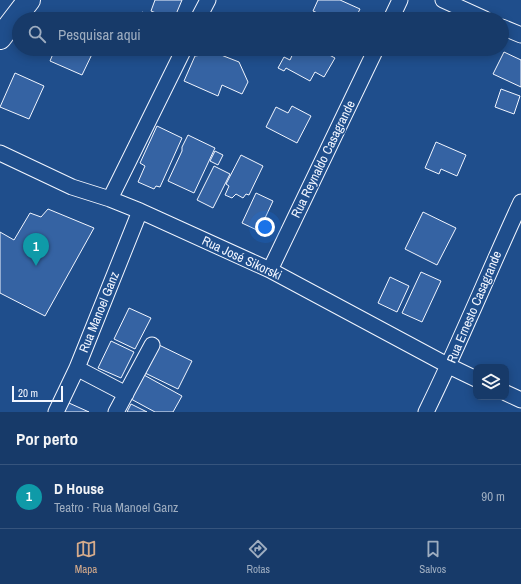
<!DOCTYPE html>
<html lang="pt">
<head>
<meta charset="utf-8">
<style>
	:root { --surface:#173a69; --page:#20416f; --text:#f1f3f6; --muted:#9eadc0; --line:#36547d; --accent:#d6ab8b }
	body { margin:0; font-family:"Archivo Narrow",sans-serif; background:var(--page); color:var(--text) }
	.controls { position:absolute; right:12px; bottom:12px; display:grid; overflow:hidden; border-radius:8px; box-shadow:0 2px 10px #0003 }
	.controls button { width:36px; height:36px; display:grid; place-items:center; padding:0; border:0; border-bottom:1px solid var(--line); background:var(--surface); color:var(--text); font:20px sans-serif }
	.scale { position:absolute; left:12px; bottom:10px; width:51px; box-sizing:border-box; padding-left:4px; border:2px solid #f2f6ff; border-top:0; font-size:11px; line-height:14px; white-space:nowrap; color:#f2f6ff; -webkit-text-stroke:3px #1f4e8c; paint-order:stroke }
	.you { position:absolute; left:265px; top:227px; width:14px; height:14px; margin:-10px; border:3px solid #fff; border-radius:50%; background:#1a73e8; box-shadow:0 0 0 6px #1a73e833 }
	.badge { display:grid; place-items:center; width:26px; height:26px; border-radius:50%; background:var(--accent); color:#fff; font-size:13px; font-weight:700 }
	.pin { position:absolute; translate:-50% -33px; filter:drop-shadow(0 1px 2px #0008) }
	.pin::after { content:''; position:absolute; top:21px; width:14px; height:12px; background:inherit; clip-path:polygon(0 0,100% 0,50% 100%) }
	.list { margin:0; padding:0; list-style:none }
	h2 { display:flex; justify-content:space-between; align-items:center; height:52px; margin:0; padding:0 16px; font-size:17px }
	h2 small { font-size:13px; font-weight:400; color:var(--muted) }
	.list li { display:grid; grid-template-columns:26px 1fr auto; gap:12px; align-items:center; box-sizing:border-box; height:64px; padding:0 16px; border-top:1px solid var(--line) }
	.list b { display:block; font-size:15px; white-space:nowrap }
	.list p { margin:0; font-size:13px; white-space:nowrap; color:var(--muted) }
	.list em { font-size:13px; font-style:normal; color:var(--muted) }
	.icon { flex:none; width:22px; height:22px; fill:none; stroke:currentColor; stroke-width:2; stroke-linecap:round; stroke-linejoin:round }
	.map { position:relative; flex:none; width:521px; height:412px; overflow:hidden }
	.search { position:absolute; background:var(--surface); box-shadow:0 2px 10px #0003; left:12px; right:12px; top:12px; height:44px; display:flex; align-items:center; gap:10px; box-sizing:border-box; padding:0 14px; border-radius:22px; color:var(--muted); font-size:15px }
	.sheet { height:116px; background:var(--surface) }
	nav { display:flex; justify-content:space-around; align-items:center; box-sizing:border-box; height:56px; border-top:1px solid var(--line); background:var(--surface); font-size:11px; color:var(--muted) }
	nav a { display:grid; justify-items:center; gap:2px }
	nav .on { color:var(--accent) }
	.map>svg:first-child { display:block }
	.building { fill:#3563a3; stroke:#f2f6ff }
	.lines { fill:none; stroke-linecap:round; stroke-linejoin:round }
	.street-casing { stroke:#f2f6ff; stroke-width:17 }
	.secondary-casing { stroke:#f2f6ff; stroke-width:24 }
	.street { stroke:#1f4e8c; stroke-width:15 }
	.secondary { stroke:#1f4e8c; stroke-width:22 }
	.labels { text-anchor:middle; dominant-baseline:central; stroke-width:3; stroke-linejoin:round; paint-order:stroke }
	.street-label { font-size:13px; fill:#f2f6ff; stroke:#1f4e8c }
</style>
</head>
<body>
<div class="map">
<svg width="521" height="412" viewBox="0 0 521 412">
	<rect width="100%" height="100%" fill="#1f4e8c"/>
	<path class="building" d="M155 0H182L174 19H171L151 11Z
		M318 0H340L360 9 355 19H331L313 11Z
		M142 12 157 19H139Z
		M55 49H92L94 50 82 75 50 61Z
		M295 49H318L335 58 324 77 315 72 310 81 286 68 284 71 278 68 284 57 290 60Z
		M504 52 521 60V87L493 74Z
		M216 53 239 62 248 82 242 94 222 85 218 96 184 81 195 56Z
		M15 73 44 86 29 119 0 107Z
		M501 89 520 96 514 114 495 107Z
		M292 106 311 116 297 143 266 127 276 107 288 113Z
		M157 126 182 138 160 187 156 186 154 189 138 182 145 166 140 163Z
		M188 135 215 148 194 193 168 181 182 151V147Z
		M436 142 466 155 457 176 441 169 439 174 425 168Z
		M215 151 223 155 218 165 210 161Z
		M241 155 263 166 249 195 246 194 243 198 236 194 232 198 225 195 229 186 226 184Z
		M214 166 230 174 213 208 197 200Z
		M256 193 273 201 259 231 242 223Z
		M48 209 94 228 45 316 0 293V232L14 240 30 213 41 217Z
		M423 212 456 228 437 265 405 249Z
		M421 272 441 281 422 322 402 313Z
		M390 277 409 286 397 312 378 303Z
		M129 308 151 318 135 349 114 339Z
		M111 341 134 352 121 378 98 368Z
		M159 345 192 361 178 389 145 373Z
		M144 375 182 396 173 412H155L131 399Z
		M69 403 89 412H64Z
		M131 404 147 412H127Z"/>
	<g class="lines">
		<g class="street-casing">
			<path id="street" d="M443 0 485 19
				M198 19 208 0
				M391 19 400 0
				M502 27 521 35
				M0 153 72 187 110 199 140 211 270 270 449 366 476 379
				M110 199 184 49
				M270 270 376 49
				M77 368 84 372 126 394
				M506 393 521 400
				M56 412 77 368 140 211
				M116 412 152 345
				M426 412C460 343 489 271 521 202"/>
		</g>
		<g class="secondary-casing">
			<path id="secondary" d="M0 38 29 0"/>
		</g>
		<use href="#street" class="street"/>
		<use href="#secondary" class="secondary"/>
	</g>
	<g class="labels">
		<g class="street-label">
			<text transform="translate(323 159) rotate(-64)">Rua Reynaldo Casagrande</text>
			<text transform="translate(242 258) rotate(25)">Rua José Sikorski</text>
			<text transform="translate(474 307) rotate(-67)">Rua Ernesto Casagrande</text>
			<text transform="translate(99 312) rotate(-68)">Rua Manoel Ganz</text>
		</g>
	</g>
</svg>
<div class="controls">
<button><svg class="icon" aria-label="layers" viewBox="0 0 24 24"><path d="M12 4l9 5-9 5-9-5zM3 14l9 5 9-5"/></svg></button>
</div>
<div class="scale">20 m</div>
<div class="you"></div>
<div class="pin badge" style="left:36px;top:266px;background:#0f9aa8">1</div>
<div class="search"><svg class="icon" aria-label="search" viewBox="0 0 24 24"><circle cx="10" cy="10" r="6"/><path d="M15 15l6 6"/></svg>Pesquisar aqui</div>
</div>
<section class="sheet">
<h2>Por perto<small></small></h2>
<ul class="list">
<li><span class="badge" style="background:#0f9aa8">1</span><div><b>D House</b><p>Teatro · Rua Manoel Ganz</p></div><em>90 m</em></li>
</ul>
</section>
<nav>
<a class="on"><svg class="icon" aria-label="map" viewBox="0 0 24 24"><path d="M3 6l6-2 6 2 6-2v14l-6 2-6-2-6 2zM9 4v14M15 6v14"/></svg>Mapa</a>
<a><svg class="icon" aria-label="directions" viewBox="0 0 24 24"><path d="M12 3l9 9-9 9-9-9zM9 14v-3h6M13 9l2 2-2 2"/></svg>Rotas</a>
<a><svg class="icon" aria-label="saved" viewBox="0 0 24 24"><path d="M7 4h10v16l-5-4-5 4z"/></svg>Salvos</a>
</nav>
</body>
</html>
